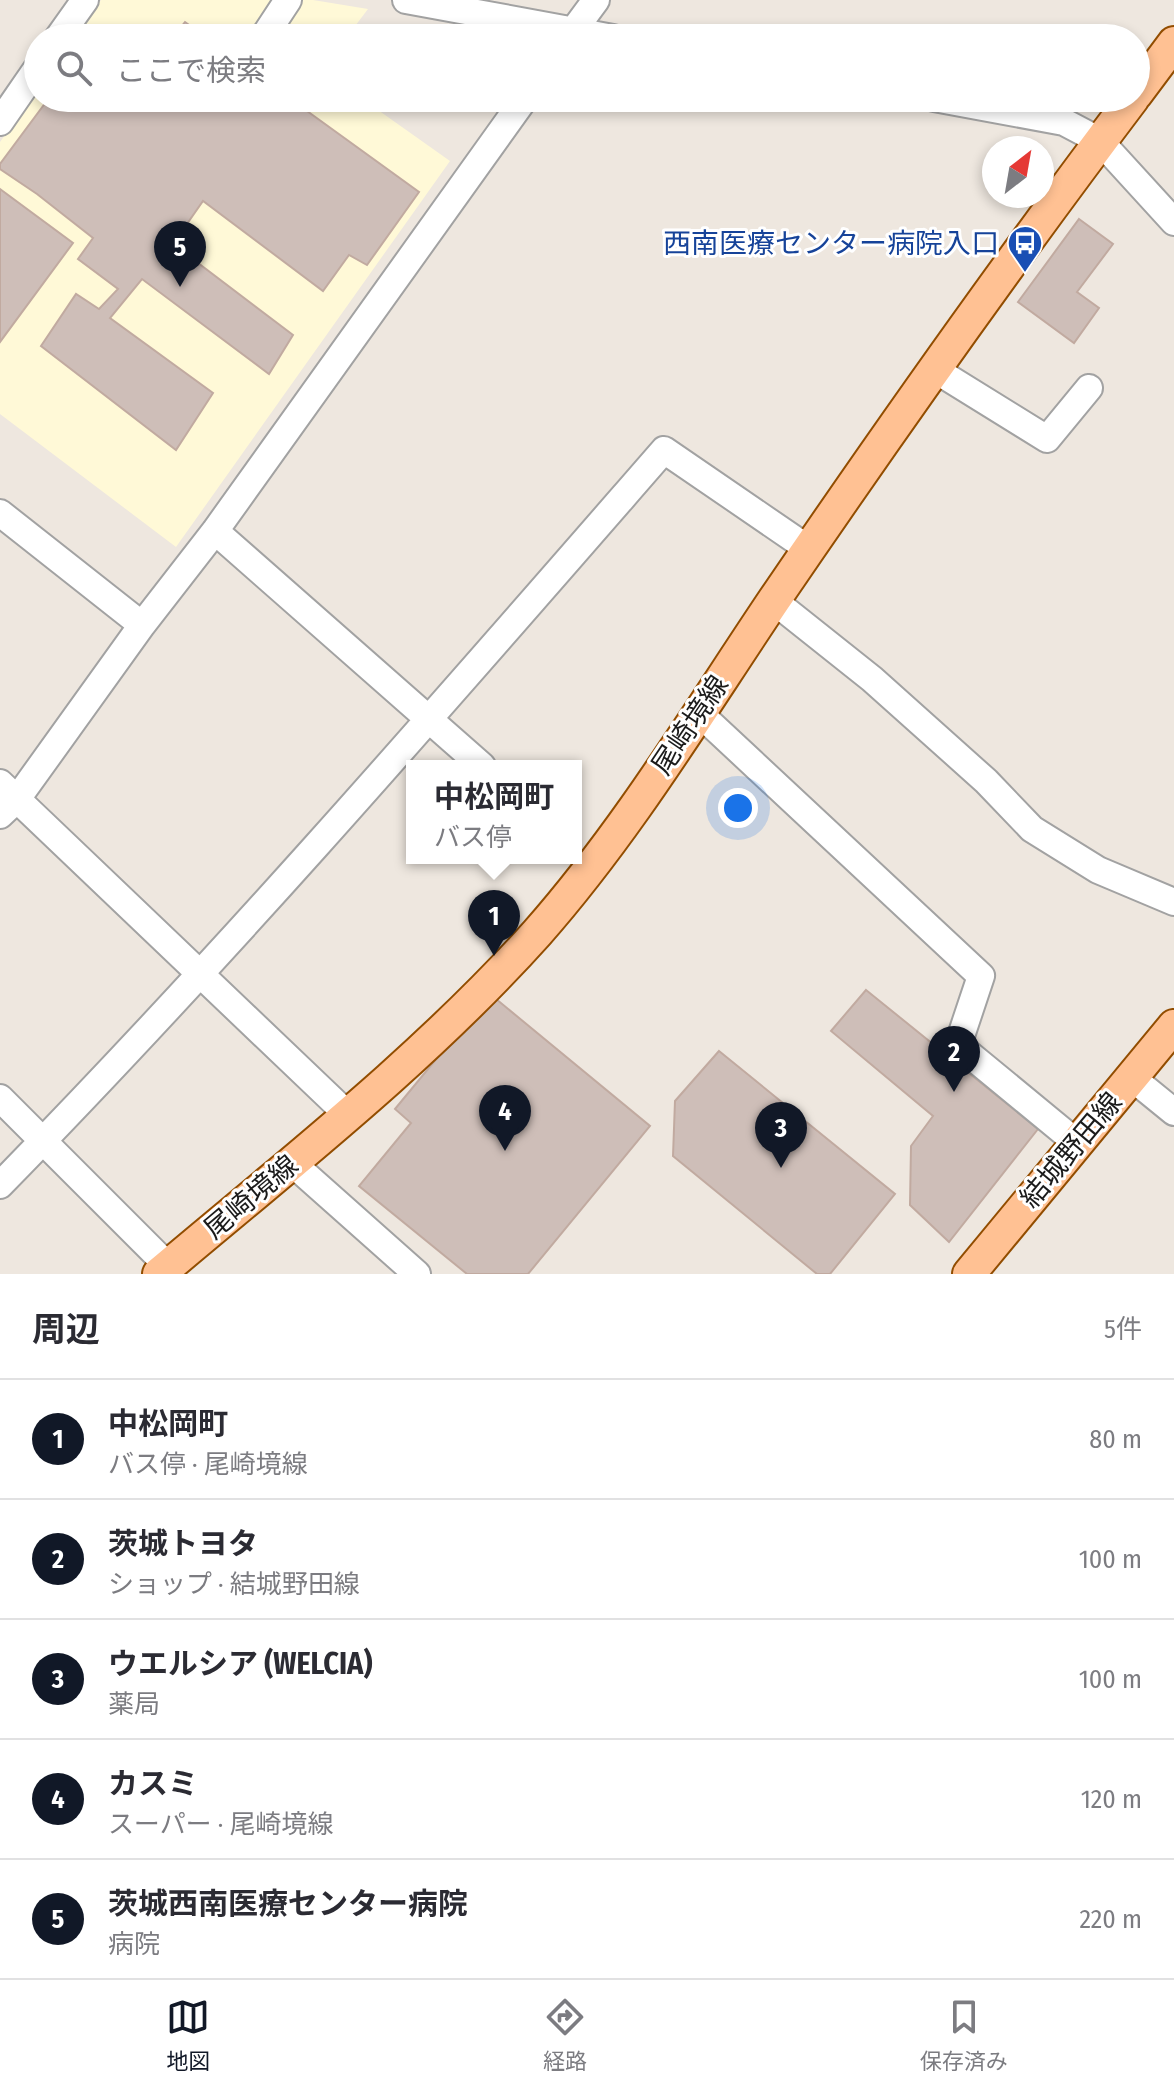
<!DOCTYPE html>
<html lang="ja">
<head>
<meta charset="utf-8">
<style>
	:root { --surface:#fff; --page:#f7f7f7; --text:#2b2b33; --muted:#7c7c81; --line:#e1e1e2; --accent:#111827 }
	body { margin:0; font-family:"Fira Sans Condensed","Noto Sans JP",sans-serif; background:var(--page); color:var(--text) }
	.compass { position:absolute; left:982px; top:136px; width:72px; height:72px; border-radius:50%; background:var(--surface); box-shadow:0 4px 12px #0003; rotate:31deg }
	.you { position:absolute; left:738px; top:808px; width:28px; height:28px; margin:-20px; border:6px solid #fff; border-radius:50%; background:#1a73e8; box-shadow:0 0 0 12px #1a73e833 }
	.badge { display:grid; place-items:center; width:52px; height:52px; border-radius:50%; background:var(--accent); color:#fff; font-size:26px; font-weight:700 }
	.pin { position:absolute; translate:-50% -66px; filter:drop-shadow(0 2px 4px #0008) }
	.pin::after { content:''; position:absolute; top:42px; width:28px; height:24px; background:inherit; clip-path:polygon(0 0,100% 0,50% 100%) }
	.popup { position:absolute; left:406px; top:760px; width:176px; height:104px; box-sizing:border-box; display:grid; place-content:center; border-radius:0px; background:var(--surface); filter:drop-shadow(0 2px 6px #0005); font-size:26px; white-space:nowrap; color:var(--muted) }
	.popup b { font-size:30px; color:var(--text) }
	.popup::after { content:''; position:absolute; left:50%; top:100%; margin-left:-16px; border:16px solid transparent; border-top-color:var(--surface) }
	.list { margin:0; padding:0; list-style:none }
	h2 { display:flex; justify-content:space-between; align-items:center; height:104px; margin:0; padding:0 32px; font-size:34px }
	h2 small { font-size:26px; font-weight:400; color:var(--muted) }
	.list li { display:grid; grid-template-columns:52px 1fr auto; gap:24px; align-items:center; box-sizing:border-box; height:120px; padding:0 32px; border-top:2px solid var(--line) }
	.list b { display:block; font-size:30px; white-space:nowrap }
	.list p { margin:0; font-size:26px; white-space:nowrap; color:var(--muted) }
	.list em { font-size:26px; font-style:normal; color:var(--muted) }
	.icon { flex:none; width:44px; height:44px; fill:none; stroke:currentColor; stroke-width:2; stroke-linecap:round; stroke-linejoin:round }
	.map { position:relative; flex:none; width:1174px; height:1274px; overflow:hidden }
	.search { position:absolute; background:var(--surface); box-shadow:0 4px 12px #0003; left:24px; right:24px; top:24px; height:88px; display:flex; align-items:center; gap:20px; box-sizing:border-box; padding:0 28px; border-radius:44px; color:var(--muted); font-size:30px }
	.sheet { height:704px; background:var(--surface) }
	nav { display:flex; justify-content:space-around; align-items:center; box-sizing:border-box; height:112px; border-top:2px solid var(--line); background:var(--surface); font-size:22px; color:var(--muted) }
	nav a { display:grid; justify-items:center; gap:4px }
	nav .on { color:var(--accent) }
	.map>svg:first-child { display:block }
	.education { fill:#fff9d7 }
	.building { fill:#cebeb8; stroke:#c1aaa0; stroke-width:2 }
	.lines { fill:none; stroke-linecap:round; stroke-linejoin:round }
	.minor-casing { stroke:#a2a2a2; stroke-width:30 }
	.major-casing { stroke:#924d00; stroke-width:36 }
	.minor { stroke:#fff; stroke-width:26 }
	.major { stroke:#ffc193; stroke-width:32 }
	.labels { text-anchor:middle; dominant-baseline:central; stroke-width:6; stroke-linejoin:round; paint-order:stroke }
	.transit-label { font-size:28px; fill:#164399; stroke:#fff; text-anchor:end }
	.street-label { font-size:28px; fill:#1b1b1b; stroke:#fff }
</style>
</head>
<body>
<div class="map">
<svg width="1174" height="1274" viewBox="0 0 1174 1274">
	<rect width="100%" height="100%" fill="#eee7df"/>
	<path class="education" d="M101 0H313L368 9 346 38H74Z
		M38 88V98H361L450 161 176 547 0 414V142Z"/>
	<path class="building" d="M185 22 207 38H172Z
		M49 98H289L419 192 367 265 349 255 323 291 203 201 173 244 293 335 269 374 142 279 110 318 213 393 176 450 41 346 76 294 99 309 118 289 78 259 93 238 37 194 0 169V164Z
		M0 189 73 243 0 342Z
		M1079 219 1113 244 1077 292 1099 308 1074 343 1018 302Z
		M866 990 1038 1129 949 1242 910 1205 911 1146 933 1116 831 1031Z
		M490 994 650 1126 528 1274H467L359 1186 411 1123 395 1109Z
		M719 1051 895 1194 830 1274H817L673 1156 675 1101Z"/>
	<g class="lines">
		<g class="minor-casing">
			<path id="minor" d="M406 0 613 38
				M58 38 85 0
				M263 38 288 0
				M568 38 596 0
				M934 98 1064 122 1100 141 1174 222
				M0 122 38 67
				M934 369 1047 439 1089 388
				M0 513 142 625
				M215 531 482 766
				M774 601 872 679 986 781 1032 829 1098 870 1174 902
				M699 713 981 976 958 1045 1077 1143
				M0 783 347 1114
				M0 815 17 799 142 625 215 531 525 98
				M1131 1077 1174 1112
				M0 1098 168 1266
				M291 1162 417 1274
				M0 1185C231 949 447 699 664 450L810 550"/>
		</g>
		<g class="major-casing">
			<path id="major" d="M1136 94 1174 43
				M159 1274C288 1165 424 1059 537 933 627 831 698 713 774 600 890 430 1009 262 1133 98
				M969 1274 1174 1026"/>
		</g>
		<use href="#minor" class="minor"/>
		<use href="#major" class="major"/>
	</g>
	<defs>
		<g id="bus-pin" transform="scale(1.8)"><path d="M0 17L-7.5 6A9.5 9.5 0 1 1 7.5 6Z" fill="#1a4fb4" stroke="#fff"/><path d="M-5-6H5V4H4V6H2V4H-2V6H-4V4H-5ZM-3.5-4V0h7V-4ZM-3.5 1.2v1.5H-2V1.2ZM2 1.2v1.5H3.5V1.2Z" fill="#fff"/></g>
	</defs>
	<g fill-rule="evenodd">
		<use href="#bus-pin" x="1025" y="243"/>
	</g>
	<g class="labels">
		<g class="transit-label">
			<text x="999" y="243">西南医療センター病院入口</text>
		</g>
		<g class="street-label">
			<text transform="translate(690 725) rotate(-56)">尾崎境線</text>
			<text transform="translate(1071 1150) rotate(-50)">結城野田線</text>
			<text transform="translate(251 1197) rotate(-40)">尾崎境線</text>
		</g>
	</g>
</svg>
<svg class="compass" viewBox="-18 -18 36 36"><path d="M0-13l5 13h-10z" fill="#e53935"/><path d="M0 13l5-13h-10z" fill="#7c7c81"/></svg>
<div class="you"></div>
<div class="pin badge" style="left:494px;top:956px">1</div>
<div class="popup"><b>中松岡町</b>バス停</div>
<div class="pin badge" style="left:954px;top:1092px">2</div>
<div class="pin badge" style="left:781px;top:1168px">3</div>
<div class="pin badge" style="left:505px;top:1151px">4</div>
<div class="pin badge" style="left:180px;top:287px">5</div>
<div class="search"><svg class="icon" aria-label="search" viewBox="0 0 24 24"><circle cx="10" cy="10" r="6"/><path d="M15 15l6 6"/></svg>ここで検索</div>
</div>
<section class="sheet">
<h2>周辺<small>5件</small></h2>
<ul class="list">
<li><span class="badge">1</span><div><b>中松岡町</b><p>バス停 · 尾崎境線</p></div><em>80 m</em></li>
<li><span class="badge">2</span><div><b>茨城トヨタ</b><p>ショップ · 結城野田線</p></div><em>100 m</em></li>
<li><span class="badge">3</span><div><b>ウエルシア (WELCIA)</b><p>薬局</p></div><em>100 m</em></li>
<li><span class="badge">4</span><div><b>カスミ</b><p>スーパー · 尾崎境線</p></div><em>120 m</em></li>
<li><span class="badge">5</span><div><b>茨城西南医療センター病院</b><p>病院</p></div><em>220 m</em></li>
</ul>
</section>
<nav>
<a class="on"><svg class="icon" aria-label="map" viewBox="0 0 24 24"><path d="M3 6l6-2 6 2 6-2v14l-6 2-6-2-6 2zM9 4v14M15 6v14"/></svg>地図</a>
<a><svg class="icon" aria-label="directions" viewBox="0 0 24 24"><path d="M12 3l9 9-9 9-9-9zM9 14v-3h6M13 9l2 2-2 2"/></svg>経路</a>
<a><svg class="icon" aria-label="saved" viewBox="0 0 24 24"><path d="M7 4h10v16l-5-4-5 4z"/></svg>保存済み</a>
</nav>
</body>
</html>
